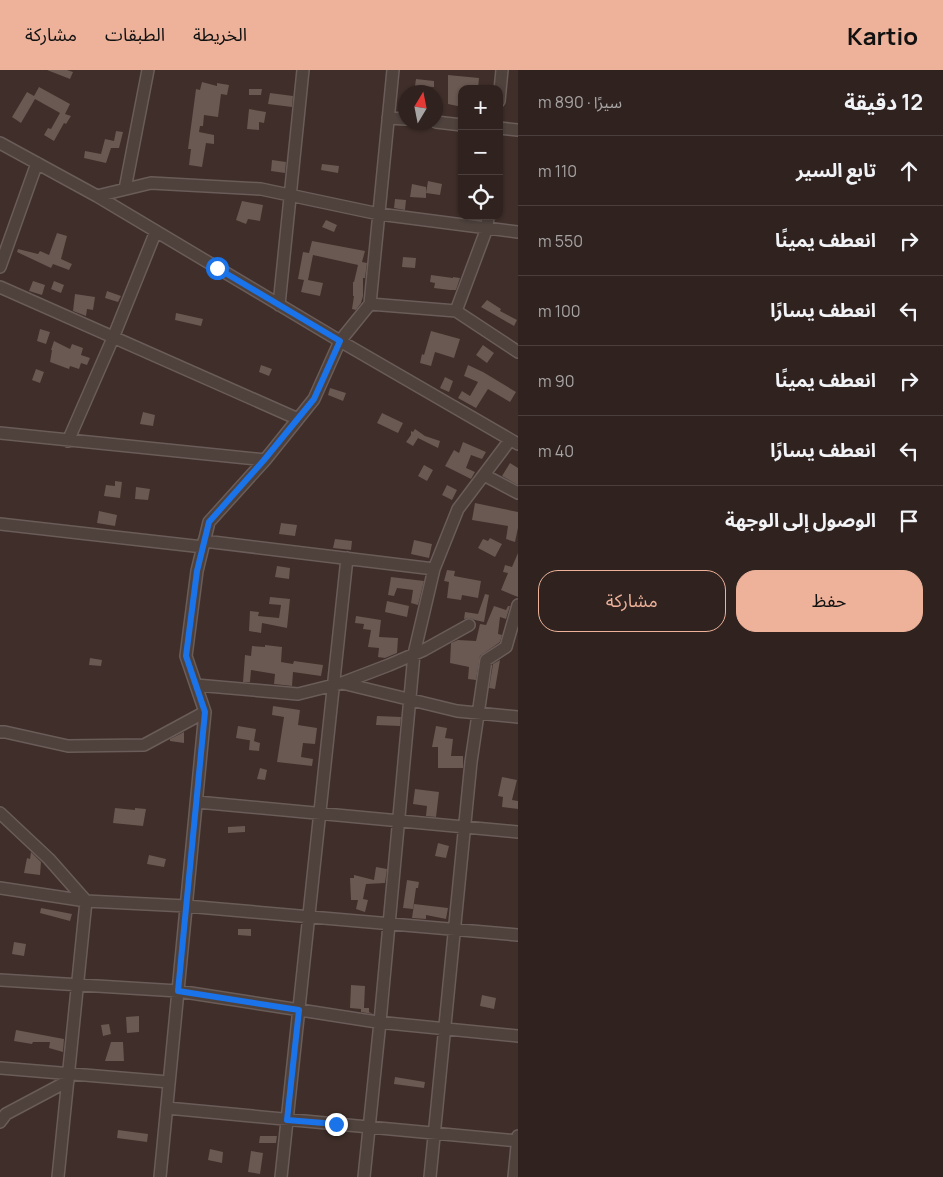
<!DOCTYPE html>
<html lang="ar">
<head>
<meta charset="utf-8">
<style>
	:root { --surface:#2f221f; --page:#3b2f2c; --text:#f1f3f6; --muted:#a7a4a4; --line:#4a3f3d; --accent:#eeb29a }
	body { margin:0; font-family:Manrope,"Noto Sans Arabic",sans-serif; background:var(--page); color:var(--text); direction:rtl }
	.controls { position:absolute; right:15px; top:15px; display:grid; overflow:hidden; border-radius:10px; box-shadow:0 1px 4px #0004 }
	.controls button { width:45px; height:45px; display:grid; place-items:center; padding:0; border:0; border-bottom:1px solid var(--line); background:var(--surface); color:var(--text); font:25px sans-serif }
	.compass { position:absolute; left:398px; top:15px; width:45px; height:45px; border-radius:50%; background:var(--surface); box-shadow:0 1px 4px #0004; rotate:10deg }
	.stop { position:absolute; width:15px; height:15px; margin:-11px; border:4px solid #1a73e8; border-radius:50%; background:#fff }
	.stop.end { background:#1a73e8; border-color:#fff; box-shadow:0 1px 5px #0008 }
	.list { margin:0; padding:0; list-style:none }
	h2 { display:flex; justify-content:space-between; align-items:center; height:65px; margin:0; padding:0 20px; font-size:21px }
	h2 small { font-size:16px; font-weight:400; color:var(--muted) }
	.list li { display:grid; grid-template-columns:32px 1fr auto; gap:15px; align-items:center; box-sizing:border-box; height:70px; padding:0 20px; border-top:1px solid var(--line) }
	.list b { display:block; font-size:19px; white-space:nowrap }
	.list em { font-size:16px; font-style:normal; color:var(--muted) }
	.actions { display:flex; gap:10px; padding:15px 20px }
	.actions a { flex:1; padding:11px 0; border:1px solid var(--accent); border-radius:20px; text-align:center; font-size:18px; color:var(--accent) }
	.actions .main { background:var(--accent); color:#111 }
	.icon { flex:none; width:28px; height:28px; fill:none; stroke:currentColor; stroke-width:2; stroke-linecap:round; stroke-linejoin:round }
	.map { position:relative; flex:none; width:518px; height:1107px; overflow:hidden; direction:ltr }
	header { display:flex; align-items:center; gap:30px; box-sizing:border-box; height:70px; padding:0 25px; background:var(--accent); color:#111 }
	header strong { font-size:24px }
	nav { display:flex; gap:28px; margin-inline-start:auto; font-size:18px }
	main { display:flex }
	aside { flex:1; background:var(--surface) }
	.map>svg:first-child { display:block }
	.building { fill:#6a5852 }
	.lines { fill:none; stroke-linecap:round; stroke-linejoin:round }
	.minor-casing { stroke:#6a5c58; stroke-width:14 }
	.minor { stroke:#4f423d; stroke-width:11 }
	.route { stroke:#1a73e8; stroke-width:6 }
</style>
</head>
<body>
<header>
<strong>Kartio</strong>
<nav><a>الخريطة</a><a>الطبقات</a><a>مشاركة</a></nav>
</header>
<main>
<aside>
<h2>12 دقيقة<small>سيرًا · 890 m</small></h2>
<ul class="list">
<li><svg class="icon" aria-label="ahead" viewBox="0 0 24 24"><path d="M12 20V5M6 11l6-6 6 6"/></svg><div><b>تابع السير</b></div><em>110 m</em></li>
<li><svg class="icon" aria-label="right" viewBox="0 0 24 24"><path d="M7 20v-9h11M14 6l5 5-5 5"/></svg><div><b>انعطف يمينًا</b></div><em>550 m</em></li>
<li><svg class="icon" aria-label="left" viewBox="0 0 24 24"><path d="M17 20v-9H6M10 6l-5 5 5 5"/></svg><div><b>انعطف يسارًا</b></div><em>100 m</em></li>
<li><svg class="icon" aria-label="right" viewBox="0 0 24 24"><path d="M7 20v-9h11M14 6l5 5-5 5"/></svg><div><b>انعطف يمينًا</b></div><em>90 m</em></li>
<li><svg class="icon" aria-label="left" viewBox="0 0 24 24"><path d="M17 20v-9H6M10 6l-5 5 5 5"/></svg><div><b>انعطف يسارًا</b></div><em>40 m</em></li>
<li><svg class="icon" aria-label="arrive" viewBox="0 0 24 24"><path d="M6 21V4h12l-3 4 3 4H6"/></svg><div><b>الوصول إلى الوجهة</b></div></li>
</ul>
<div class="actions"><a class="main">حفظ</a><a>مشاركة</a></div>
</aside>
<div class="map">
<svg width="518" height="1107" viewBox="0 0 518 1107">
	<rect width="100%" height="100%" fill="#3f2e29"/>
	<path class="building" d="M47 0H67L73 2 70 9Z
		M448 5 479 8 478 19H462V37L448 34Z
		M416 9 434 11V17L415 16Z
		M202 12 217 16V13L229 15 227 25 221 24 218 47 204 45 203 56H200L199 62 214 65V74L206 73 202 97 189 95 191 79H188L196 19 200 20Z
		M39 17 70 34 65 44 71 46 66 54 64 53 54 71 44 65 48 58 51 59 60 43 35 29 21 53 12 47 27 22 34 26Z
		M249 19H262L261 25H249Z
		M270 23 293 26 292 37 268 34Z
		M249 39 266 42 264 53 259 52V60L247 59Z
		M116 61 123 62 119 78H111L106 93 84 88 85 81 101 84 105 69 114 71Z
		M272 90 286 92 285 103 271 101Z
		M322 94 339 96 338 103 321 100Z
		M428 111 442 114 440 125 426 123Z
		M412 114 426 117V128L410 127Z
		M395 129 406 130 405 140 394 138Z
		M242 131 263 135 260 151 248 149 246 154 236 150Z
		M326 150 337 155 334 162 322 157Z
		M57 163 67 166 61 189 72 194 69 200 53 194 51 198 17 182 18 179 38 184 40 181 49 185Z
		M312 171 365 181 362 192 367 193 365 208H363V226L361 233 356 240 352 239 354 226H353V212H354L358 195 313 185 308 210 323 213 320 226 301 222 304 210 298 209 303 182 309 183Z
		M403 187 416 188 415 198 402 197Z
		M431 205 453 208V207L460 208 456 220H450L434 218 435 213 430 212Z
		M33 211 45 215 42 225 29 221Z
		M54 211 64 215 61 223 51 219Z
		M107 221 121 226 118 232 105 228Z
		M75 224 95 227 93 240 87 239 86 246 73 241Z
		M487 230 501 239 500 241 517 250 514 256 481 237Z
		M176 243 203 249 201 256 175 250Z
		M40 259 50 262 46 274 37 271Z
		M431 261 460 269 454 288 435 282 431 296 420 293 422 284 424 285Z
		M54 271 70 279 72 274 83 278 81 285 90 288 87 295 81 293 79 299 70 296 69 299 50 292 52 280H51Z
		M483 275 494 283 487 293 476 285Z
		M261 295 272 299 269 306 259 302Z
		M468 295 483 302 516 322 510 332 488 319 476 338 458 328 462 321 470 326 478 312 464 306Z
		M36 299 44 302 40 313 32 310Z
		M445 307 453 311 449 322 440 318Z
		M330 318 346 323 343 331 328 325Z
		M143 342 155 345 153 356 140 354Z
		M382 343 403 353 398 363 377 353Z
		M415 359 425 366 440 371 438 378 418 368 413 376 406 372 411 365V361L413 362Z
		M463 372 486 382 482 389 471 385 466 398 475 402 471 409 445 396 454 380 459 383Z
		M510 393 518 398V415L502 406Z
		M424 395 433 400 427 411 418 406Z
		M115 411 122 412 120 428 104 426 106 415 115 416Z
		M447 415 457 420 452 430 442 425Z
		M136 417 150 419 148 430 135 429Z
		M475 433 518 442V458L515 472 506 469 508 456 472 450Z
		M99 441 117 445 115 456 97 453Z
		M281 453 297 455 295 466 279 464Z
		M490 468 502 474 495 487 478 478 483 469 488 471Z
		M335 469 352 471 351 480 333 478Z
		M414 470 432 474 429 488 411 484Z
		M518 483V527L501 520 508 503 503 502 505 495 512 497Z
		M277 496 290 498 289 509 275 507Z
		M447 500 455 501 454 506 481 511 478 528 462 525 461 530 447 528 449 512 444 511Z
		M391 507 424 511 418 535 411 533 413 520 397 518 394 526 388 525Z
		M485 524 489 525 484 552 475 550 470 548 464 549 465 542 478 544Z
		M270 527 290 529 287 558 262 553 261 563 249 561 250 541 259 542 258 546 279 548 281 535 269 534Z
		M387 531 409 536 407 547 385 542Z
		M494 536 506 540 508 536H510L506 549 500 547 498 564 502 565 500 572 480 586 476 610 468 609 469 597 450 593 451 573 458 570 476 571 480 554 486 555Z
		M356 546 381 550 379 567 398 568 397 583 385 588 378 587 379 578 368 577 371 560 363 559 364 554 355 553Z
		M265 575 282 577 281 592 293 594 294 591 323 595 321 606 293 602 292 616 274 614 275 604 251 600 250 612H243L245 585 251 586 252 576 265 577Z
		M90 588 102 590 101 596 89 595Z
		M500 590 495 619 489 618 493 594Z
		M273 636 300 640 298 655 317 658 315 674 303 673 301 687 313 689 312 696 277 692 284 647 272 645Z
		M377 646 401 647 400 656 376 655Z
		M238 656 256 659 254 671 236 668Z
		M436 656 447 658 445 668 453 669 451 686H463V698H438V677H432Z
		M184 662V673L170 671V669Z
		M250 670 260 673 259 681 249 680Z
		M260 698 267 700 265 710 257 709Z
		M502 707 517 710 512 730 518 731V739L502 737 503 727 498 726Z
		M415 719 439 722 436 747 426 746 427 736 413 734Z
		M115 738 135 740V738L146 739 143 756 113 753Z
		M245 756V762L228 763V757Z
		M438 773 449 776 446 788 435 786Z
		M31 782 41 792 40 805 24 803 27 788 30 789Z
		M149 785 166 789 164 797 147 794Z
		M376 797 387 799 385 813 366 814 363 829 368 830 365 842 356 839 358 830H351L350 808H354V805L374 810Z
		M407 810 419 812 418 818H416L413 839 403 838Z
		M414 834 448 838 446 849 426 845V849L412 848Z
		M41 838 72 844 70 851 40 843Z
		M238 859H251V866L238 865Z
		M14 872 26 874 24 886 12 884Z
		M351 915 365 916 364 938H369V942L373 944 361 942V939L350 938Z
		M482 925 496 928 494 939 480 936Z
		M139 946V962L127 963 126 947Z
		M109 954 111 964 103 966 101 955Z
		M16 960 64 969 63 982 49 978 50 972H33L32 974 14 971Z
		M111 972H123L124 991H105Z
		M395 1007 425 1012 424 1018 394 1014Z
		M118 1060 148 1064 147 1072 117 1068Z
		M260 1066H277L276 1073H259Z
		M210 1079 223 1082 222 1093 208 1090Z
		M251 1081 263 1083 260 1104 248 1102Z"/>
	<g class="lines">
		<g class="minor-casing">
			<path id="minor" d="M393 0 370 234 340 271 518 374
				M499 31 502 0
				M388 48 406 49
				M436 52 462 55
				M499 58 518 60
				M0 73 97 126 340 271 314 329 265 390 209 452 197 501 186 586 205 642 160 1107
				M125 119 148 0
				M97 126 151 113 261 119 379 144 518 162
				M0 197 37 93
				M0 217 298 349
				M370 234 456 241 518 282
				M279 235 303 0
				M456 241 487 158 488 146
				M0 363 265 390
				M68 371 113 268 156 161
				M484 405 518 423
				M0 454 203 477
				M204 471 434 499
				M342 613 457 641 518 647
				M196 615 298 624 342 613 389 595 424 580 469 555
				M0 662H5L68 676 144 675 205 642
				M197 732 518 762
				M0 743 49 789 86 831 58 1107
				M0 818 86 831 186 836 518 865
				M0 910 178 921 377 952 518 966
				M0 998 169 1012
				M167 1038 518 1071
				M0 1052 6 1044 68 1011
				M281 1107 347 488
				M364 1107 380 952 414 584 434 499 458 439 510 370
				M430 1107 471 692 486 590 506 577 518 535
				M514 1107 518 1066"/>
		</g>
		<use href="#minor" class="minor"/>
	</g>
	<g class="lines">
		<path class="route" d="M217 198 340 271 314 329 264 390 209 452 197 501 186 586 205 642 178 921 299 940 287 1050 336 1054"/>
	</g>
</svg>
<div class="controls">
<button>+</button>
<button>−</button>
<button><svg class="icon" aria-label="locate" viewBox="0 0 24 24"><circle cx="12" cy="12" r="6"/><path d="M12 2v4M12 18v4M2 12h4M18 12h4"/></svg></button>
</div>
<svg class="compass" viewBox="-18 -18 36 36"><path d="M0-13l5 13h-10z" fill="#e53935"/><path d="M0 13l5-13h-10z" fill="#a7a4a4"/></svg>
<div class="stop" style="left:217px;top:198px"></div>
<div class="stop end" style="left:336px;top:1054px"></div>
</div>
</main>
</body>
</html>
